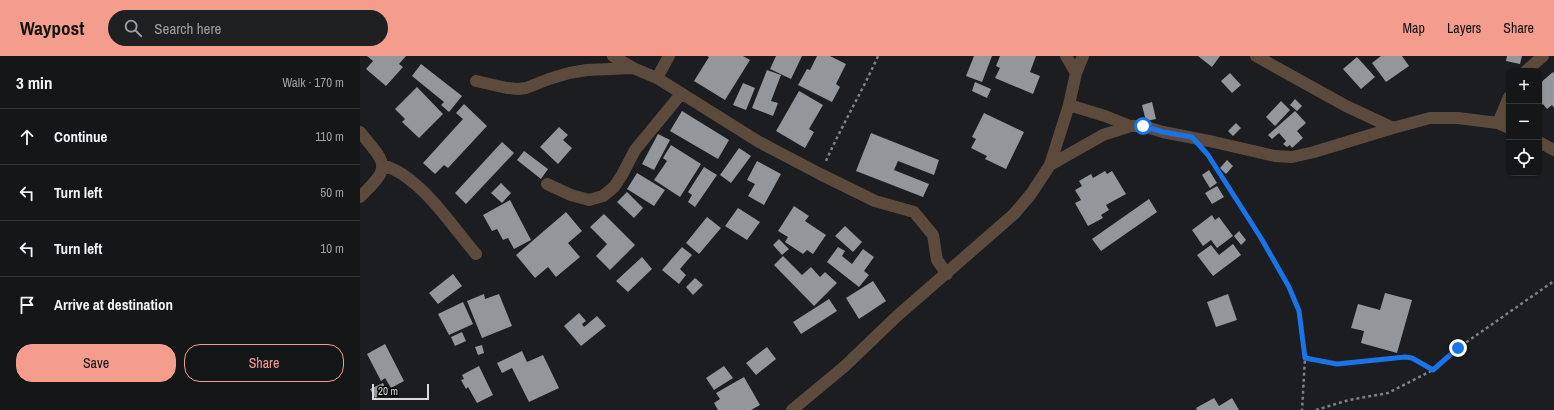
<!DOCTYPE html>
<html lang="en">
<head>
<meta charset="utf-8">
<style>
	:root { --surface:#141618; --page:#1d1f21; --text:#f1f3f6; --muted:#9d9fa2; --line:#333537; --accent:#f49d8d }
	body { margin:0; font-family:"Archivo Narrow",sans-serif; background:var(--page); color:var(--text) }
	.controls { position:absolute; right:12px; top:12px; display:grid; overflow:hidden; border-radius:8px; box-shadow:0 1px 3px #0004 }
	.controls button { width:36px; height:36px; display:grid; place-items:center; padding:0; border:0; border-bottom:1px solid var(--line); background:var(--surface); color:var(--text); font:20px sans-serif }
	.scale { position:absolute; left:12px; bottom:10px; width:57px; box-sizing:border-box; padding-left:4px; border:2px solid #d9dadc; border-top:0; font-size:11px; line-height:14px; white-space:nowrap; color:#d9dadc; -webkit-text-stroke:3px #070708; paint-order:stroke }
	.stop { position:absolute; width:12px; height:12px; margin:-9px; border:3px solid #1a73e8; border-radius:50%; background:#fff }
	.stop.end { background:#1a73e8; border-color:#fff; box-shadow:0 1px 4px #0008 }
	.list { margin:0; padding:0; list-style:none }
	h2 { display:flex; justify-content:space-between; align-items:center; height:52px; margin:0; padding:0 16px; font-size:17px }
	h2 small { font-size:13px; font-weight:400; color:var(--muted) }
	.list li { display:grid; grid-template-columns:26px 1fr auto; gap:12px; align-items:center; box-sizing:border-box; height:56px; padding:0 16px; border-top:1px solid var(--line) }
	.list b { display:block; font-size:15px; white-space:nowrap }
	.list em { font-size:13px; font-style:normal; color:var(--muted) }
	.actions { display:flex; gap:8px; padding:12px 16px }
	.actions a { flex:1; padding:9px 0; border:1px solid var(--accent); border-radius:16px; text-align:center; font-size:14px; color:var(--accent) }
	.actions .main { background:var(--accent); color:#111 }
	.icon { flex:none; width:22px; height:22px; fill:none; stroke:currentColor; stroke-width:2; stroke-linecap:round; stroke-linejoin:round }
	.map { position:relative; flex:none; width:1194px; height:354px; overflow:hidden }
	header { display:flex; align-items:center; gap:24px; box-sizing:border-box; height:56px; padding:0 20px; background:var(--accent); color:#111 }
	header strong { font-size:19px }
	nav { display:flex; gap:22px; margin-inline-start:auto; font-size:14px }
	.search { width:280px; height:36px; background:var(--page); display:flex; align-items:center; gap:10px; box-sizing:border-box; padding:0 14px; border-radius:22px; color:var(--muted); font-size:15px }
	main { display:flex }
	aside { flex:1; background:var(--surface) }
	.map>svg:first-child { display:block }
	.building { fill:#93969a }
	.lines { fill:none; stroke-linecap:round; stroke-linejoin:round }
	.path { stroke:#7e8082; stroke-width:2.5; stroke-dasharray:3 3; stroke-linecap:butt }
	.minor { stroke:#5c4b3c; stroke-width:12 }
	.route { stroke:#1a73e8; stroke-width:5 }
</style>
</head>
<body>
<header>
<strong>Waypost</strong>
<div class="search"><svg class="icon" aria-label="search" viewBox="0 0 24 24"><circle cx="10" cy="10" r="6"/><path d="M15 15l6 6"/></svg>Search here</div>
<nav><a>Map</a><a>Layers</a><a>Share</a></nav>
</header>
<main>
<aside>
<h2>3 min<small>Walk · 170 m</small></h2>
<ul class="list">
<li><svg class="icon" aria-label="ahead" viewBox="0 0 24 24"><path d="M12 20V5M6 11l6-6 6 6"/></svg><div><b>Continue</b></div><em>110 m</em></li>
<li><svg class="icon" aria-label="left" viewBox="0 0 24 24"><path d="M17 20v-9H6M10 6l-5 5 5 5"/></svg><div><b>Turn left</b></div><em>50 m</em></li>
<li><svg class="icon" aria-label="left" viewBox="0 0 24 24"><path d="M17 20v-9H6M10 6l-5 5 5 5"/></svg><div><b>Turn left</b></div><em>10 m</em></li>
<li><svg class="icon" aria-label="arrive" viewBox="0 0 24 24"><path d="M6 21V4h12l-3 4 3 4H6"/></svg><div><b>Arrive at destination</b></div></li>
</ul>
<div class="actions"><a class="main">Save</a><a>Share</a></div>
</aside>
<div class="map">
<svg width="1194" height="354" viewBox="0 0 1194 354">
	<rect width="100%" height="100%" fill="#1b1d20"/>
	<path class="building" d="M7 0H46L39 8 43 11 26 30 6 13 13 5Z
		M347 0H383L390 4 365 44 334 25 349 1Z
		M416 0H442L431 23 410 13Z
		M457 0H470L486 8 476 28 480 31 472 46 438 29 447 13 450 14Z
		M614 0H632L622 26 606 20Z
		M640 0H676L670 16 680 20 673 38 635 22 640 12 636 10Z
		M838 0H860L852 11Z
		M1021 0H1042L1049 10 1026 26 1012 7Z
		M1147 0H1162L1160 8 1146 5Z
		M997 1 1015 21 1001 33 983 13Z
		M61 8 102 40 89 56 81 49 84 46 52 20Z
		M407 14 421 19 411 45 418 47 413 60 392 52Z
		M1193 16 1194 18V52L1192 49 1187 53 1183 48 1179 52V28Z
		M870 17 881 29 872 37 861 25Z
		M615 26 631 33 627 42 612 35Z
		M383 27 395 32 386 54 373 49Z
		M57 31 83 58 59 82 42 66 45 63 35 53Z
		M439 35 463 49 449 73 454 76 445 92 416 75Z
		M935 43 942 50 937 55 930 49Z
		M921 45 930 54 915 70 906 61Z
		M792 46 796 63 786 65 782 49Z
		M104 48 127 70 88 112 84 109 75 118 63 107 103 63 96 57Z
		M322 55 369 84 358 103 310 75Z
		M935 55 946 67 937 75 943 82 932 92 930 89 927 91 923 88 926 85 919 77 912 83 908 79Z
		M624 57 664 76 646 113 625 103 627 100 611 92 616 83 612 81Z
		M876 67 881 72 873 80 868 75Z
		M199 71 208 79 203 84 212 92 198 108 180 91Z
		M511 77 579 104 574 119 538 105 534 114 569 128 563 141 496 115Z
		M298 78 310 84 294 114 282 108Z
		M142 86 154 97 106 148 95 137Z
		M311 89 341 108 320 141 294 124 307 105 303 102Z
		M379 92 391 100 371 127 360 119Z
		M164 95 188 113 181 123 157 104Z
		M867 104 873 110 866 118 860 112Z
		M397 105 421 118 404 149 388 140 395 128 387 124Z
		M344 111 357 119 335 151 328 146 332 139 328 136Z
		M849 114 857 127 850 132 842 119Z
		M745 115 747 118 752 115 766 138 746 149 749 154 741 159 743 162 728 170 715 147 721 144 715 134 722 130 719 125 731 118 733 122Z
		M277 117 305 134 294 150 267 133Z
		M141 127 151 137 142 147 131 137Z
		M857 130 864 141 852 148 845 137Z
		M267 136 283 152 274 162 257 146Z
		M789 143 797 156 741 195 732 183Z
		M150 144 171 184 154 193 148 182 143 184 137 173 132 175 123 159Z
		M434 150 449 160 445 165 466 179 453 198 447 194 443 198 425 186 428 181 418 175Z
		M378 152 400 166 387 184 365 170Z
		M206 156 222 175 208 187 220 201 196 221 188 211 175 222 156 199Z
		M244 158 275 189 250 214 236 200 247 188 230 171Z
		M852 159 855 164 859 161 873 180 857 192 851 184 843 190 832 174Z
		M347 161 361 172 339 198 326 187Z
		M485 170 502 186 493 196 475 180Z
		M879 175 886 184 881 189 874 180Z
		M419 183 429 193 422 199 413 189Z
		M873 188 881 199 853 220 837 199 851 189 859 199Z
		M322 191 332 199 320 213 326 219 319 228 302 214Z
		M478 191 485 195 482 200 492 208 503 193 514 201 504 215 509 219 499 231 467 206Z
		M423 200 442 219 451 211 460 221 465 216 477 227 454 250 414 209Z
		M282 201 292 213 268 236 256 225Z
		M93 218 102 230 78 248 69 237Z
		M335 222 343 229 333 239 326 231Z
		M513 225 526 245 499 263 486 242Z
		M1025 237 1052 244 1037 297 1001 287 1004 275 991 272 998 248 1020 254Z
		M124 238 125 243 139 238 152 270 122 282 107 245Z
		M868 238 877 264 856 271 847 246Z
		M469 243 477 255 441 278 433 266Z
		M103 246 113 268 89 279 78 258Z
		M219 257 226 265 222 268 224 271 237 260 246 270 221 290 204 270Z
		M102 276 106 285 95 290 91 281Z
		M25 288 44 325 31 332 25 322 21 325 7 298Z
		M122 289 124 297 118 299 115 291Z
		M407 291 416 303 396 319 386 307Z
		M162 295 167 306 183 299 199 332 169 346 152 312 142 317 137 307Z
		M119 310 133 339 117 347 108 331 106 333 101 324 104 323 102 319Z
		M364 310 373 322 354 334 346 322Z
		M384 321 400 349 391 354H358L354 347 360 343 356 337Z
		M23 327 27 336 15 342 10 333Z
		M854 342 859 350 872 342 879 354H837L836 352Z"/>
	<g class="lines">
		<path class="path" d="M849 102 901 182 929 231 939 255 945 302 942 354
			M466 105C482 69 502 36 518 0
			M945 302 977 308 1045 301 1051 302 1072 313
			M956 354 989 344 1028 337 1073 314 1098 292 1194 225"/>
		<path class="minor" d="M253 0 273 12 297 22 399 86 460 118 515 145 554 156 573 179 577 204 587 218
			M706 0 716 17
			M896 0 986 50 1033 72
			M1166 15 1183 0
			M297 22 309 0
			M116 25 147 32 158 33 166 32 189 23 209 17 227 14 273 12
			M709 49 745 60 770 70
			M1138 67 1149 41
			M0 76C27 109 32 110 0 141
			M1179 86 1194 94
			M22 109C29 111 36 114 42 118 72 138 92 170 116 198
			M690 109 743 79 770 70H783L803 76 854 86 915 100 932 101 954 96 1033 72 1070 62H1098L1138 67 1149 72
			M187 128 211 139 229 144 243 140 254 131 262 119 275 94 321 38
			M432 354 485 310 536 261 654 158 671 138 690 109 709 49 716 17 723 0"/>
	</g>
	<g class="lines">
		<path class="route" d="M783 70 803 76 832 81 848 99 901 182 929 231 939 255 945 302 977 308 1045 301 1052 302 1073 314 1098 292"/>
	</g>
</svg>
<div class="controls">
<button>+</button>
<button>−</button>
<button><svg class="icon" aria-label="locate" viewBox="0 0 24 24"><circle cx="12" cy="12" r="6"/><path d="M12 2v4M12 18v4M2 12h4M18 12h4"/></svg></button>
</div>
<div class="scale">20 m</div>
<div class="stop" style="left:783px;top:70px"></div>
<div class="stop end" style="left:1098px;top:292px"></div>
</div>
</main>
</body>
</html>
